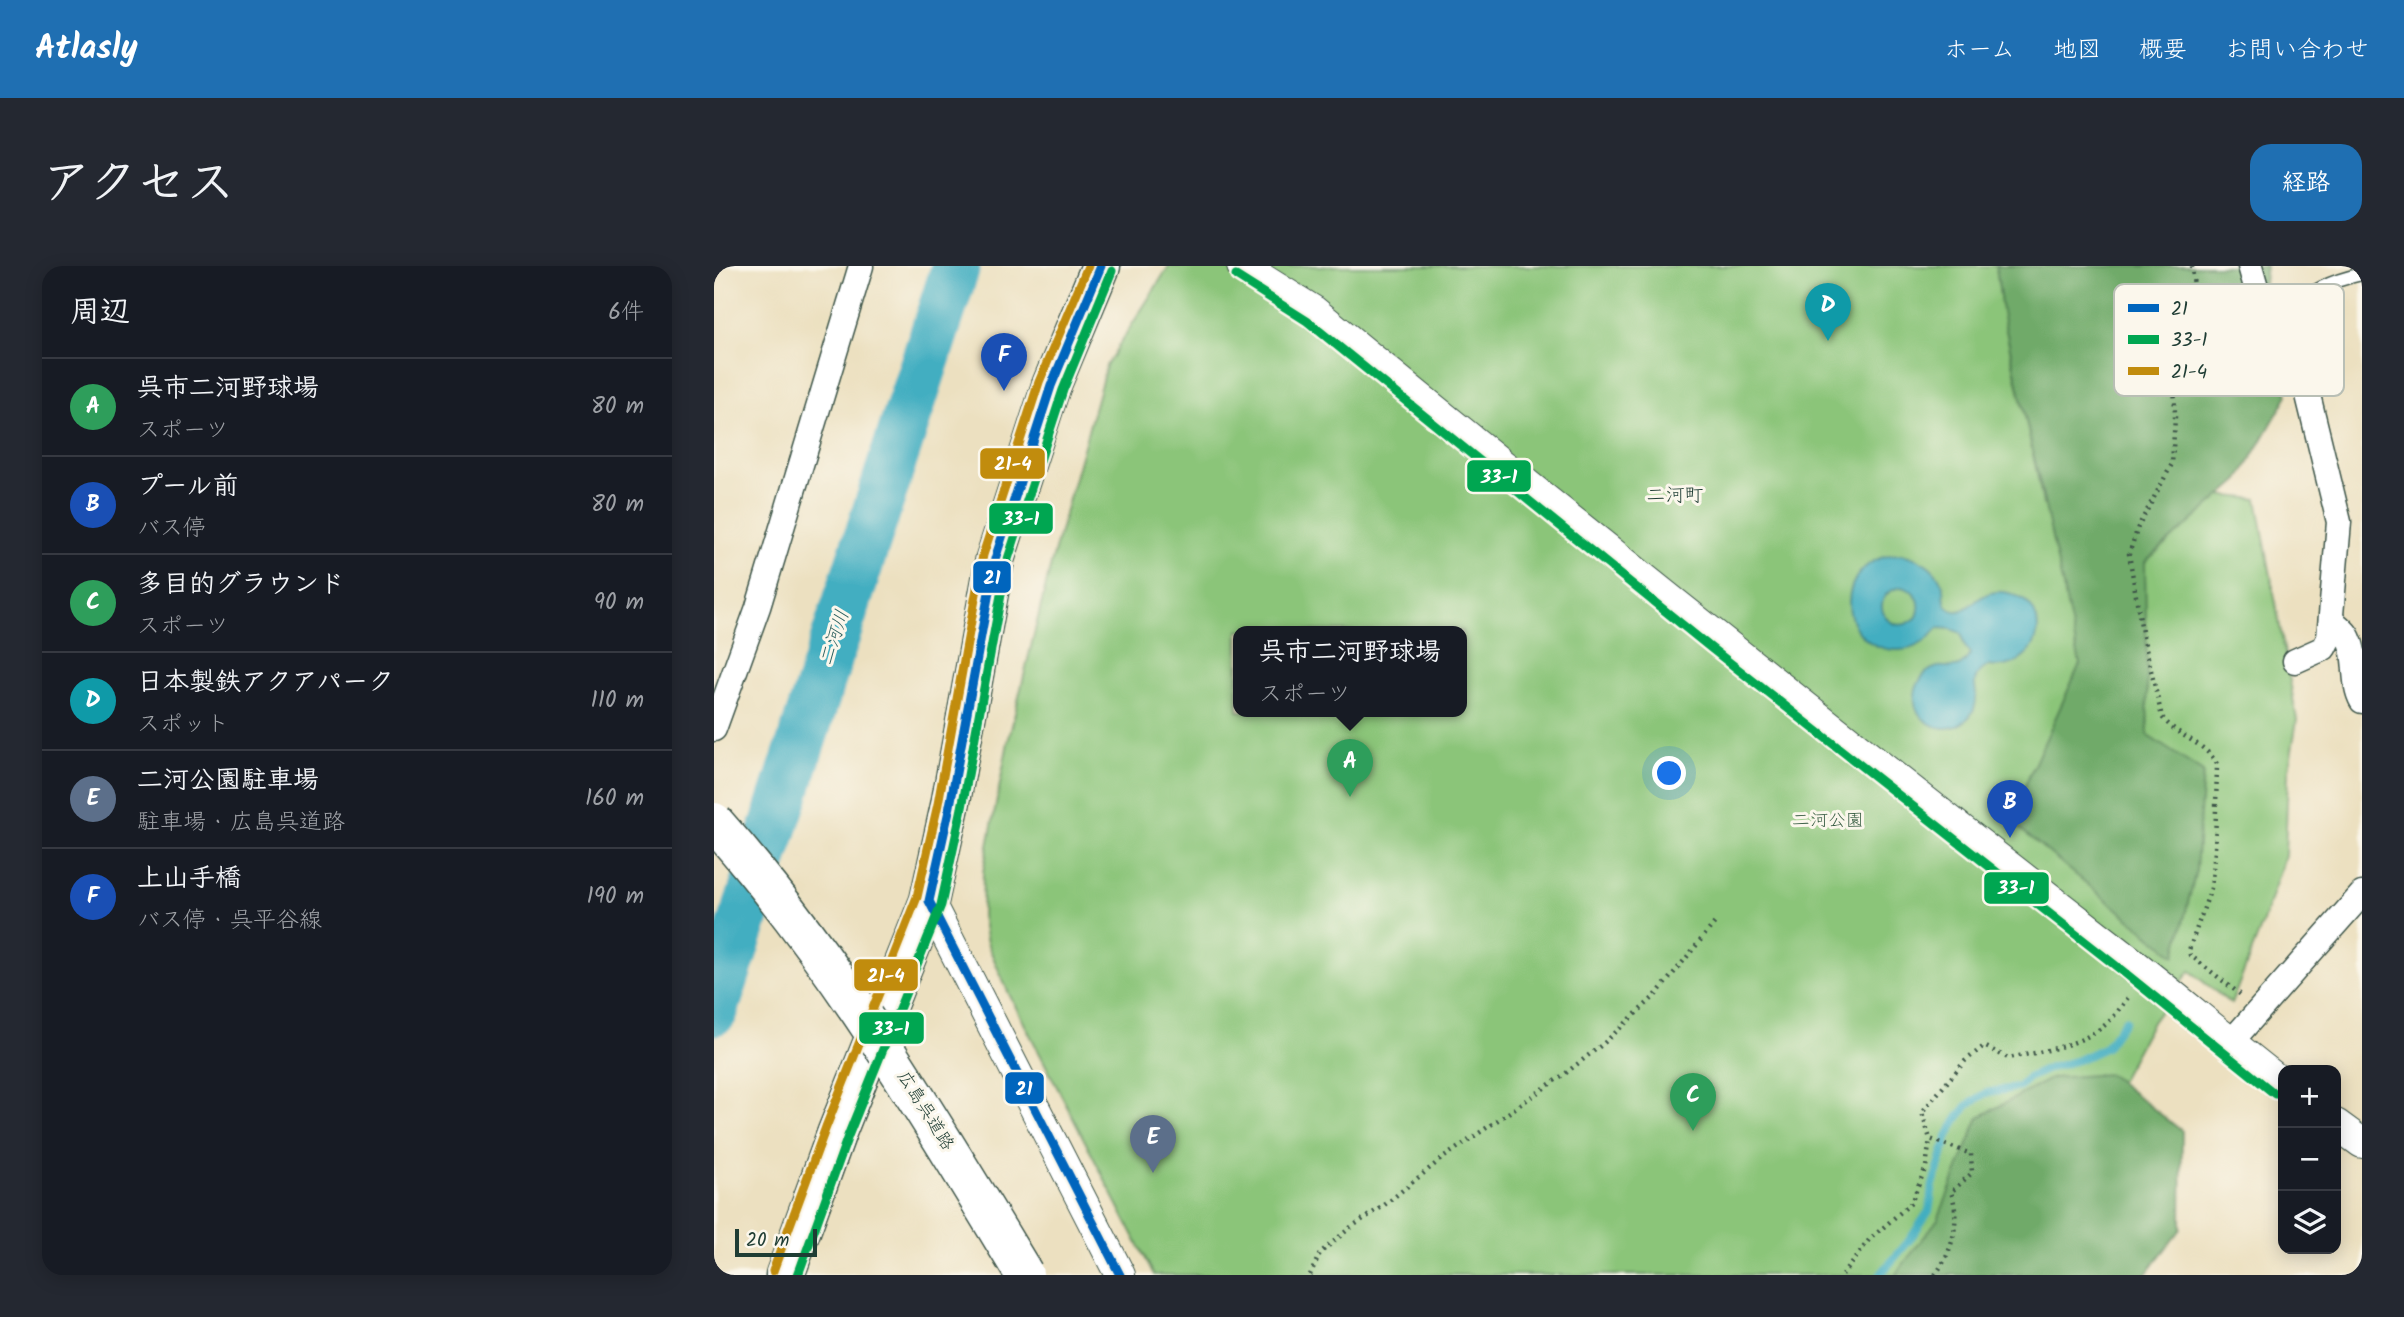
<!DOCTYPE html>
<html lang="ja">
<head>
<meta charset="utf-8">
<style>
	:root { --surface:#171b24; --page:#242831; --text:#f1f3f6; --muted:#9ea1a6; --line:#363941; --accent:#1f6fb2 }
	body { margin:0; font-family:Kalam,"Klee One",sans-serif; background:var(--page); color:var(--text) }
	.controls { position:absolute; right:21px; bottom:21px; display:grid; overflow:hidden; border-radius:14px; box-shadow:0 4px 18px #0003 }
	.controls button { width:63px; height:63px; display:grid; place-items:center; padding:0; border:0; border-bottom:2px solid var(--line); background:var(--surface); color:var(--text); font:35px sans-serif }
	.scale { position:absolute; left:21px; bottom:18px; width:82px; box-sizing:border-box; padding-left:7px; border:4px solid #1f3d34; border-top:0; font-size:19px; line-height:24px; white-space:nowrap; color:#1f3d34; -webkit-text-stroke:5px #fbf7ec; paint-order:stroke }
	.you { position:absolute; left:956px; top:508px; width:24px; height:24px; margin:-18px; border:5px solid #fff; border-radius:50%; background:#1a73e8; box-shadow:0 0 0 10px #1a73e833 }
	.badge { display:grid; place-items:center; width:46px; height:46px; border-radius:50%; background:var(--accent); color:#fff; font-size:23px; font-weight:700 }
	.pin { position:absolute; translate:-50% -58px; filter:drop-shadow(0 2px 4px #0008) }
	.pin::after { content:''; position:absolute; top:37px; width:24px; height:21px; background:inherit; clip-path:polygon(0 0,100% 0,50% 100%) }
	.popup { position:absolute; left:519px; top:360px; width:234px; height:91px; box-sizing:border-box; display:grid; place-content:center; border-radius:14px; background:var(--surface); filter:drop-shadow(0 2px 5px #0005); font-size:23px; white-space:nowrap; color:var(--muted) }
	.popup b { font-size:26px; color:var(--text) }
	.popup::after { content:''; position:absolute; left:50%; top:100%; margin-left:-14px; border:14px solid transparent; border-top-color:var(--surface) }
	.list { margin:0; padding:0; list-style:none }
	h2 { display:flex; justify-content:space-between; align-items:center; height:91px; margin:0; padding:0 28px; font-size:30px }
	h2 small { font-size:23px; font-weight:400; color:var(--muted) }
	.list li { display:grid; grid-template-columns:46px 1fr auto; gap:21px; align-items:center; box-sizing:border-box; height:98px; padding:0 28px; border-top:2px solid var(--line) }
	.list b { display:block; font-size:26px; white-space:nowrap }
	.list p { margin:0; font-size:23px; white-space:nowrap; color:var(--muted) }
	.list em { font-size:23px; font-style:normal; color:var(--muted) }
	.icon { flex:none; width:38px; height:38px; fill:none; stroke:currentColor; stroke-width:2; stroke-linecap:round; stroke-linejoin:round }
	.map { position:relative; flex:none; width:1648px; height:1009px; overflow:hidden; border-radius:21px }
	header { display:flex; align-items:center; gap:42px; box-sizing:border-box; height:98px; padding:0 35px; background:var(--accent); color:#fff }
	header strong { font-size:33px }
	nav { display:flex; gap:38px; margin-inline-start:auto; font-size:24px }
	.intro { display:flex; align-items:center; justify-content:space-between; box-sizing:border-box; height:168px; padding:0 42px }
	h1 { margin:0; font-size:49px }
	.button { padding:18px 32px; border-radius:21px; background:var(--accent); color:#fff; font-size:24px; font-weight:700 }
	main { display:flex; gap:42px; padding:0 42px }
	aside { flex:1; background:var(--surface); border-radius:21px; box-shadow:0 4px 18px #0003 }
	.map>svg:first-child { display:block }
	.green { fill:#8bc579; stroke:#558156; stroke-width:2; fill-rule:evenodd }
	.forest { fill:#70aa69; stroke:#48744e; stroke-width:2 }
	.water { fill:#43aec1; stroke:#31767a; stroke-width:2; fill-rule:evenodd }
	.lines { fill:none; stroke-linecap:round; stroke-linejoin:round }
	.stream { stroke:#43aec1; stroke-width:8 }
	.river { stroke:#43aec1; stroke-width:49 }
	.service-casing { stroke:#3e5549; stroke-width:15 }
	.minor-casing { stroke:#3e5549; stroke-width:27 }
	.tertiary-casing { stroke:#3e5549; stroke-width:32 }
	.primary-casing { stroke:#3e5549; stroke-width:41 }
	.path { stroke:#3e5549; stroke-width:4.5; stroke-dasharray:2 5; stroke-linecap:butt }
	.service { stroke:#fff; stroke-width:12 }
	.minor { stroke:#fff; stroke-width:24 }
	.tertiary { stroke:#fff; stroke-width:30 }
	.primary { stroke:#fff; stroke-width:38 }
	.motorway-bridge-casing { stroke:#3e5549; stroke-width:41; stroke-linecap:butt }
	.motorway-bridge { stroke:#fff; stroke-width:38 }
	.bus-1-casing { stroke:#fbf7ec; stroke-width:14 }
	.bus-2-casing { stroke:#fbf7ec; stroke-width:14 }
	.bus-3-casing { stroke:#fbf7ec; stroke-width:14 }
	.bus-1 { stroke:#0065bd; stroke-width:9 }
	.bus-2 { stroke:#00a651; stroke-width:9 }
	.bus-3 { stroke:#c18c0d; stroke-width:9 }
	.labels { text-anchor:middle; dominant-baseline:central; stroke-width:6; stroke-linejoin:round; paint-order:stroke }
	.park-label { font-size:18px; fill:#3a5f45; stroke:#fbf7ec }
	.street-label { font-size:18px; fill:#1f3d34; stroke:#fbf7ec }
	.neighbourhood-label { font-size:19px; fill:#1f3d34; stroke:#fbf7ec }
	.water-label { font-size:19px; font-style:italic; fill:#2a5f5e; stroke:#fbf7ec }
	.key { fill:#fbf7ec; stroke:#b9bfb5; stroke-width:2 }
	.key-label { font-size:19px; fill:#1f3d34 }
	.line-badge { stroke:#fbf7ec; stroke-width:2.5 }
	.badge-label { font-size:19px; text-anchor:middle; font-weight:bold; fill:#fff }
</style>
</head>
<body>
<header>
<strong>Atlasly</strong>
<nav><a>ホーム</a><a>地図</a><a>概要</a><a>お問い合わせ</a></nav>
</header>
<div class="intro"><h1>アクセス</h1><a class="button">経路</a></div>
<main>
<aside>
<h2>周辺<small>6件</small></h2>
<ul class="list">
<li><span class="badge" style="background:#2e9e5b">A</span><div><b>呉市二河野球場</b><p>スポーツ</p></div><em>80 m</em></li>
<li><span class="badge" style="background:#1a4fb4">B</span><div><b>プール前</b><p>バス停</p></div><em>80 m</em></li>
<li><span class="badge" style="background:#2e9e5b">C</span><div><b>多目的グラウンド</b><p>スポーツ</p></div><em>90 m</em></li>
<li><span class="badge" style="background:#0f9aa8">D</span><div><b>日本製鉄アクアパーク</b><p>スポット</p></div><em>110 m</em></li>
<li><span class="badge" style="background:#5c6f8a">E</span><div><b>二河公園駐車場</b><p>駐車場 · 広島呉道路</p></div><em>160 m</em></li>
<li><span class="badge" style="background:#1a4fb4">F</span><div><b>上山手橋</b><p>バス停 · 呉平谷線</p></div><em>190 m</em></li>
</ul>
</aside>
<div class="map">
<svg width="1648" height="1009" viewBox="0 0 1648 1009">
	<rect width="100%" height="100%" fill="#fbf7ec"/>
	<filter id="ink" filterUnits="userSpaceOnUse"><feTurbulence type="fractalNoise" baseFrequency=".0143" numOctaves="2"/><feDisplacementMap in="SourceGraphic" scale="14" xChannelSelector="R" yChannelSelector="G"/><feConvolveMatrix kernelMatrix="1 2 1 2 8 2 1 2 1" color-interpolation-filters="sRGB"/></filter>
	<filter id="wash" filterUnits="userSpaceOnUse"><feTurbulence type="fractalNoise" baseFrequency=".00686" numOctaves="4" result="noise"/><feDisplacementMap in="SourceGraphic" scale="28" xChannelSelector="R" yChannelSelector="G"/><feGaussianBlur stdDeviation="1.57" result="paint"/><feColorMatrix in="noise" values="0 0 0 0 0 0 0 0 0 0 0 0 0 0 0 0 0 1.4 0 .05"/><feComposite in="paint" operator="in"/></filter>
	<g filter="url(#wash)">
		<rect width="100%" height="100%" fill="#ece0c0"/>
		<path class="green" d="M455 0H1282C1292 81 1315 159 1329 239L1472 226 1543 233 1583 454 1574 508 1571 589 1548 659 1517 738 1476 705 1438 756 1402 823 1419 1009H440L295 728 273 677 268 650 269 606 294 476 337 298 392 100ZM524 365H748V445H524Z"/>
		<path class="forest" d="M1282 0H1552L1545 56 1574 129 1525 214 1431 296 1434 470 1489 506 1482 604 1461 690 1295 554 1366 398 1288 46Z
			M1395 808 1468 865 1467 963 1431 1009H1181L1224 953 1265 851 1338 812Z"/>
		<path class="water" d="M1187 288C1206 292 1224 302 1230 323 1231 330 1229 339 1236 343 1253 355 1265 316 1298 328 1344 344 1324 408 1274 400 1268 404 1262 408 1261 416 1260 421 1263 426 1262 432 1262 449 1247 463 1230 462 1220 461 1212 457 1206 449 1194 432 1204 406 1224 401 1232 400 1239 403 1245 400 1251 397 1253 393 1256 388L1250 379 1247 367 1237 363 1224 362C1213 376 1199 385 1182 384 1120 381 1117 292 1187 288ZM1187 321C1203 324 1209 336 1203 351 1175 377 1149 329 1187 321Z"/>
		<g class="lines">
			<path class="stream" d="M1166 1009 1194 976 1215 945 1219 919 1234 870 1243 853 1254 839 1272 827 1305 821 1314 812 1336 802 1364 794 1392 781 1411 754"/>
			<path class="river" d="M0 745 242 0"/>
		</g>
	</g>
	<g filter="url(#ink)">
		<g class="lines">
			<g class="service-casing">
				<path id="service" d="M1599 125 1602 120C1601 89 1586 72 1581 42 1596 23 1625 13 1648 8"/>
			</g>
			<g class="minor-casing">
				<path id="minor" d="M1536 0 1542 21 1582 80 1625 256 1615 372 1610 382 1581 395
					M1617 354C1622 358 1630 364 1633 369 1645 390 1637 416 1648 435
					M0 463 44 341 147 0
					M1516 777 1648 628"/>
			</g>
			<g class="tertiary-casing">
				<path id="tertiary" d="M528 0 600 45C868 265 1140 481 1414 693 1466 734 1516 777 1569 818
					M215 635 406 1009
					M1622 858 1648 877"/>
			</g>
			<g class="primary-casing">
				<path id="primary" d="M71 1009 123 866 215 635 236 540 281 293 337 120 387 0"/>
			</g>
			<path class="path" d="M1478 0 1481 32 1468 63 1460 101 1461 152 1458 198 1424 261 1415 288 1428 366 1448 451C1463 471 1491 476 1503 498L1501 585 1497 622 1475 684 1476 689 1527 729
				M596 1009 606 987 637 961 668 941 726 894 852 807 890 777 941 730 1003 654
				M1128 1009 1155 974 1197 937 1212 901 1216 873
				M1221 1009C1239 986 1247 953 1237 926L1258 907 1257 888 1216 873 1208 846 1251 795 1270 780 1294 792C1326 786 1366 780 1391 759 1401 751 1408 739 1416 729"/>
			<use href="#service" class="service"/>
			<use href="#minor" class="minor"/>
			<use href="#tertiary" class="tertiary"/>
			<use href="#primary" class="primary"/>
			<g class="motorway-bridge-casing">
				<path id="motorway-bridge" d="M0 556C122 693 215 851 310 1008"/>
			</g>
			<use href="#motorway-bridge" class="motorway-bridge"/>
			<g class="bus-1-casing">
				<path id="bus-1" d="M215 635 236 540 281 293 337 120 387 0
					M215 635 406 1009"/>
			</g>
			<g class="bus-2-casing">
				<path id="bus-2" d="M522 10 593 55 997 382 1406 703 1561 828
					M84 1009 134 870 227 639 248 542 293 296 349 124 398 5"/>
			</g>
			<g class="bus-3-casing">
				<path id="bus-3" d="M59 1005 112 861 203 631 224 538 269 289 325 116 374 0"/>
			</g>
			<use href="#bus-1" class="bus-1"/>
			<use href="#bus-2" class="bus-2"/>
			<use href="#bus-3" class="bus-3"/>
		</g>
	</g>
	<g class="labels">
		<g class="park-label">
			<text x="1114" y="555">二河公園</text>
		</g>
		<g class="street-label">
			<text transform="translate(211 845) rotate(58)">広島呉道路</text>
		</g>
		<g class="neighbourhood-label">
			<text x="961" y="230">二河町</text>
		</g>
		<g class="water-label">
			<text transform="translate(121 372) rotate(-72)">二河川</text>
		</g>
	</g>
	<rect x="1400" y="18" width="230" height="112" rx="10" class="key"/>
	<rect x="1414" y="38" width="31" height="8" fill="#0065bd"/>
	<rect x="1414" y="69" width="31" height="9" fill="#00a651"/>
	<rect x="1414" y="101" width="31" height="8" fill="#c18c0d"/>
	<g class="key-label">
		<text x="1457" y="49">21</text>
		<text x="1457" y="80">33-1</text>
		<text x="1457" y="112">21-4</text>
	</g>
	<g class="line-badge">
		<rect x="265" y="181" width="67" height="33" rx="7" fill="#c18c0d"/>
		<rect x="752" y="193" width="66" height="34" rx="7" fill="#00a651"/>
		<rect x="274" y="236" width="66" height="33" rx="7" fill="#00a651"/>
		<rect x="258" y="294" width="40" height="34" rx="7" fill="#0065bd"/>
		<rect x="1269" y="605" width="67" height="34" rx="7" fill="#00a651"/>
		<rect x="139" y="692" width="66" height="34" rx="7" fill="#c18c0d"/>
		<rect x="144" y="745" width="67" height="34" rx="7" fill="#00a651"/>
		<rect x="290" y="805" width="41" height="34" rx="7" fill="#0065bd"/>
	</g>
	<g class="badge-label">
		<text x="299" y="204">21-4</text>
		<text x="785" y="217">33-1</text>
		<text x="307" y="259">33-1</text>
		<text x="278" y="318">21</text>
		<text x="1302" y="628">33-1</text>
		<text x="172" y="716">21-4</text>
		<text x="177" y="769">33-1</text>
		<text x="310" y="829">21</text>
	</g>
</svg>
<div class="controls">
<button>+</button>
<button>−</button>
<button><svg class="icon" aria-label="layers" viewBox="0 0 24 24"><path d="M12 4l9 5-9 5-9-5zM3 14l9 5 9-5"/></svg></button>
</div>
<div class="scale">20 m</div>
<div class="you"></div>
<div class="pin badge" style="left:636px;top:531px;background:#2e9e5b">A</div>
<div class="popup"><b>呉市二河野球場</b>スポーツ</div>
<div class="pin badge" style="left:1296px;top:572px;background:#1a4fb4">B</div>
<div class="pin badge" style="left:979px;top:865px;background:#2e9e5b">C</div>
<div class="pin badge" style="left:1114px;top:75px;background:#0f9aa8">D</div>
<div class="pin badge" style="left:439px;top:907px;background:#5c6f8a">E</div>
<div class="pin badge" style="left:290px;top:125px;background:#1a4fb4">F</div>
</div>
</main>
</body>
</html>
